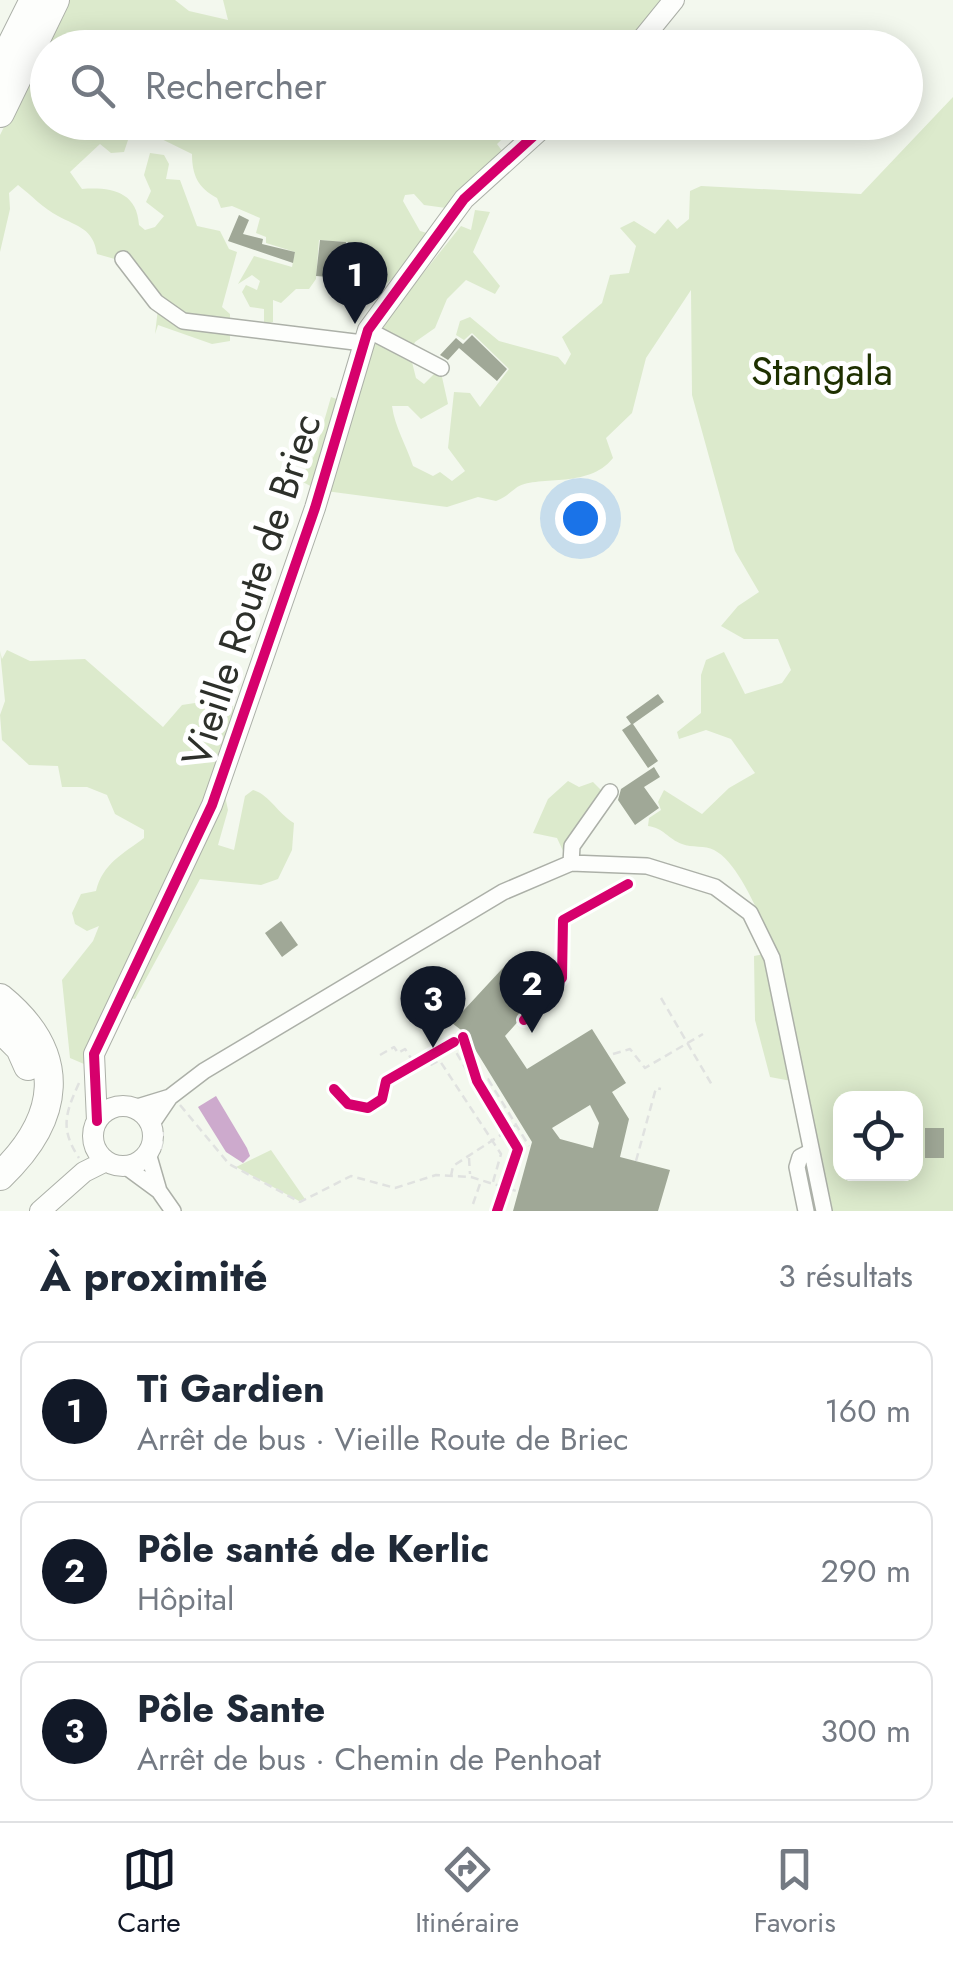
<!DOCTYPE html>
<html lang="fr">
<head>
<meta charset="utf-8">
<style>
	:root { --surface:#fff; --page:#f6f6f7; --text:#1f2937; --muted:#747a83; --line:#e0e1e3; --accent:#111827 }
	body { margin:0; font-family:Jost,sans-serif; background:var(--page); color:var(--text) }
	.controls { position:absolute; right:30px; bottom:30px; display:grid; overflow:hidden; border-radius:20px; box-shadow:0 5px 25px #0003 }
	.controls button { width:90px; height:90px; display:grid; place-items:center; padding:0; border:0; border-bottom:2px solid var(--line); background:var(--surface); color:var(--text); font:50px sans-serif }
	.you { position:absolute; left:580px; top:518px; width:35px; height:35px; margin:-25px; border:8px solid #fff; border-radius:50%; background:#1a73e8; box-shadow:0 0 0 15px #1a73e833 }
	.badge { display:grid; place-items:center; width:65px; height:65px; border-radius:50%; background:var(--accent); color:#fff; font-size:32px; font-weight:700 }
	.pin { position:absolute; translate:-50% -82px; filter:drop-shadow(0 2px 5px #0008) }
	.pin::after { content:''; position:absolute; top:52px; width:35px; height:30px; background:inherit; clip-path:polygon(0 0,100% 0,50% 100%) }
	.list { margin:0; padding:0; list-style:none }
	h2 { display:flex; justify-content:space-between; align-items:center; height:130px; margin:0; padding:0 40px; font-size:42px }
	h2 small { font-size:32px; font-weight:400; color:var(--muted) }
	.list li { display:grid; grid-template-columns:65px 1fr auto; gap:30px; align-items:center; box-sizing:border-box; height:140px; margin:0 20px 20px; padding:0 20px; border:2px solid var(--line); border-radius:20px }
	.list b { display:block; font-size:38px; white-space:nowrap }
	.list p { margin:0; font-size:32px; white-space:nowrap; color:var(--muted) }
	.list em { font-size:32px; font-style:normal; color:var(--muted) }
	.icon { flex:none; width:55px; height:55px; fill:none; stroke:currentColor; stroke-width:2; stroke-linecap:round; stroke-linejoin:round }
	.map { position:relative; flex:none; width:953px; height:1211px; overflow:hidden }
	.search { position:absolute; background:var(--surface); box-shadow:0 5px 25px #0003; left:30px; right:30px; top:30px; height:110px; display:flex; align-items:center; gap:25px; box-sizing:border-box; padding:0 35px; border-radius:55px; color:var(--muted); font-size:38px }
	.sheet { height:610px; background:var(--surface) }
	nav { display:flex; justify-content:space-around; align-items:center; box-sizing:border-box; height:140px; border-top:2px solid var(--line); background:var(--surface); font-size:28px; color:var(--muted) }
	nav a { display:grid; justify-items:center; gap:5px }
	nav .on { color:var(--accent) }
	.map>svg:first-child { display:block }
	.green { fill:#dceacc; fill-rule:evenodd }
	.water { fill:#cdaacd }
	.building { fill:#a0a897; fill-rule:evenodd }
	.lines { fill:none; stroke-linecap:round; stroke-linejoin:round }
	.street-casing { stroke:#acb0a8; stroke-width:18 }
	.secondary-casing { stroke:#acb0a8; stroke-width:22 }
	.highway-casing { stroke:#acb0a8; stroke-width:30 }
	.path { stroke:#e0e2e0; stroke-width:2.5; stroke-dasharray:8 5; stroke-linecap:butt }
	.street { stroke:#fdfefc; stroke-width:15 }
	.secondary { stroke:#fdfefc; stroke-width:20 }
	.highway { stroke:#fdfefc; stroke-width:28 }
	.cycleway-casing { stroke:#fff; stroke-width:16 }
	.cycleway { stroke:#d6006c; stroke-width:10 }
	.labels { text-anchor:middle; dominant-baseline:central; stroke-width:10; stroke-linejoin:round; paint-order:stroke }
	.park-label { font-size:40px; fill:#1e3000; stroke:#fff }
	.street-label { font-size:40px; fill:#2d302a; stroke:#fff }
</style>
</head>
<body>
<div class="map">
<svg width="953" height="1211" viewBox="0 0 953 1211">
	<rect width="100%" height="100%" fill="#f3f8ee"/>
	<path class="green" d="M67 0H175L189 11 228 20 223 0H670L628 47 48 48V122L519 123 497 144 503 152 446 208 424 205 414 194 405 195 403 201 420 231 427 233 397 274 367 302 363 296 366 276 343 277 348 242 319 240 316 279 309 289H296L281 303 273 300V322L264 324V309L250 307 242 292 246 285 257 290 260 281 252 275 238 284 254 256 292 267 295 252 266 243V237L256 233 260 218 232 206 221 208 217 198C198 188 192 175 192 154L133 125 124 152 111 153 100 144 70 172 82 189C110 187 137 191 139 225L145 230 155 227 164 216 146 202 151 191 144 175 150 153 164 155 169 164 166 179 180 180 197 226 220 231 229 249 237 252 222 307 230 314V341L212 344 158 325 155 334 159 300 129 263 97 254C93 228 78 227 58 216 44 209 31 195 18 185L9 193 10 209 0 252V135Z
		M953 97V1211H828L802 1083 770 1077 755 1020 754 956 774 952C764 924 740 863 714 850 705 845 692 848 682 844 668 839 664 828 648 826L649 818 661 810 658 802 664 790 702 814 729 788 755 773 731 739 706 730 679 739 677 732 701 713V675L706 660 724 652 745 694 782 683 791 670 778 639H744L721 626 738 606 759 592 735 551 692 395 691 290 646 358 632 413 606 438 613 458C588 490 535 474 516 488 509 493 506 497 496 501L478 497 447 507 318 490 299 480 314 456 331 397 354 405 372 344H379L384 322 461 226 471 230 475 210 490 212 473 252 500 286 495 294 466 280 447 299 435 328 415 342 410 354 416 378 424 384 434 374 442 377 448 404 421 419 408 406H392C395 428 406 444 413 466L433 476 440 472 452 481 465 471 448 448 454 392 470 393 480 407 509 369 472 333 464 340 456 335 460 321 470 317 499 341 558 357 565 365 571 354 562 337 602 303 610 275 629 273 636 246 620 228 634 221 655 234 668 219 677 229 689 219 690 191 701 186 861 194ZM840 1098H916V1174H840Z
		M7 650 30 661 85 659 163 727 182 705 221 699 232 705 237 720 220 773 228 810 218 845 234 850 245 796 253 790C270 795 278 814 294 823L292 850 278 879 261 885 200 879 135 999 115 995 84 1064 70 1058 62 980 93 941 99 926 87 931 75 924 72 913 81 894 96 891C103 863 123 854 144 838V830L115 814 107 795 87 787H62L58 766 29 765 2 740 0 715 5 701 0 651 2 659Z
		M568 781 579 787 593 782 605 794 564 853 557 838 533 833 548 799Z
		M271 1150 305 1199 299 1201 236 1167Z"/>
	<path class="water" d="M216 1096 247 1148 250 1156 243 1163 226 1152 198 1107Z"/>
	<path class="building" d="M239 215 249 220 243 234 263 239 262 244 295 252 293 263 228 241Z
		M320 240 346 242 341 278 316 276Z
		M472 335 507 369 497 381 459 348 448 360 440 355 456 338 463 344Z
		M658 694 664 702 633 724 658 761 648 768 622 730 631 724 626 717Z
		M654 767 660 777 644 787 659 808 635 825 618 800 621 789Z
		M281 921 298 945 282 957 265 933Z
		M513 957 548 988 505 1036 527 1069 592 1029 626 1083 612 1092 629 1119 620 1157 670 1170 658 1211H513L532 1142 465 1033 452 1023ZM590 1105 599 1123 593 1148 560 1139 552 1128Z
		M925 1128H944V1158H925Z"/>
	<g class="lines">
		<g class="street-casing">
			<path id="street" d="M123 259 156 302 183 321 363 343
				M368 330 441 368
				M571 863 572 846 610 792
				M134 1108 170 1097
				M151 1125 170 1097 204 1071 503 892 571 863 647 866 715 887 750 913 772 958 824 1211
				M148 1153 159 1191
				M125 1166 159 1191 173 1211
				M806 1211 797 1167 800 1157 810 1152"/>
		</g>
		<g class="secondary-casing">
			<path id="secondary" d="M635 48 674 0
				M93 1136a30 30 0 1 1 60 0a30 30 0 1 1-60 0Z
				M97 1121 94 1054 212 805 315 508 368 330 464 199 549 122
				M40 1211 84 1172 106 1161"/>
		</g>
		<g class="highway-casing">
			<path id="highway" d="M0 68 34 0
				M0 113 55 0
				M0 998C70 1055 60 1119 0 1176
				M0 1028 20 1048 28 1066"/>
		</g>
		<path class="path" d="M661 998 712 1085
			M524 1020 562 978 563 920 628 884
			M450 1042 476 1086 488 1079 529 1146
			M434 1052 501 1154 493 1182
			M613 1054 630 1049 645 1068 703 1034
			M380 1055 394 1047 398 1053 405 1049 414 1063
			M418 1063 429 1066 438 1061
			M79 1083C65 1114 60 1129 79 1158
			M334 1089 348 1104 368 1108 382 1099 386 1081 445 1043 463 1037 477 1081 518 1149 497 1211
			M180 1105 229 1164 300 1202 351 1176 395 1188 436 1175 471 1177 516 1191
			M161 1149 163 1132
			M469 1158 470 1174
			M636 1161 656 1088 661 1089
			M451 1176 453 1166 516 1125
			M473 1204 481 1181"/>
		<use href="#street" class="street"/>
		<use href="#secondary" class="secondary"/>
		<use href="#highway" class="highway"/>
		<g class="cycleway-casing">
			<path id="cycleway" d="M524 1020 562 978 563 920 628 884
				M463 1037 477 1081 518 1149 497 1211
				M334 1089 348 1104 368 1108 382 1099 386 1081 454 1042
				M97 1121 94 1054 212 805 315 508 368 330 464 199 549 122"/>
		</g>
		<use href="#cycleway" class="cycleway"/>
	</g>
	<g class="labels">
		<g class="park-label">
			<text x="822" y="371">Stangala</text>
		</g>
		<g class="street-label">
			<text transform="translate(251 590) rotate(-72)">Vieille Route de Briec</text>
		</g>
	</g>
</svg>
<div class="controls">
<button><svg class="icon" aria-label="locate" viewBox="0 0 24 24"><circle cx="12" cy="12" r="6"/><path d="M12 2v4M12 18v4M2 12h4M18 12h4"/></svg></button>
</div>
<div class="you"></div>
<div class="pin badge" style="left:355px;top:324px">1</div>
<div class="pin badge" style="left:532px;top:1033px">2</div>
<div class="pin badge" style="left:433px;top:1048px">3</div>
<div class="search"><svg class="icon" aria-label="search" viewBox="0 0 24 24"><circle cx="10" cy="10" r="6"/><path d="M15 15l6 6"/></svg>Rechercher</div>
</div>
<section class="sheet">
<h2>À proximité<small>3 résultats</small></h2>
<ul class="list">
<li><span class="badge">1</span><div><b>Ti Gardien</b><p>Arrêt de bus · Vieille Route de Briec</p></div><em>160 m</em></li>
<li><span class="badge">2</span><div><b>Pôle santé de Kerlic</b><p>Hôpital</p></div><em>290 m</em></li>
<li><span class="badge">3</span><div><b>Pôle Sante</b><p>Arrêt de bus · Chemin de Penhoat</p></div><em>300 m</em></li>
</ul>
</section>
<nav>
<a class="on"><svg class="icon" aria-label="map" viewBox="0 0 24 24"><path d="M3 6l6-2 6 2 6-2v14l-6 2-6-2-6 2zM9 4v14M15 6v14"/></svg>Carte</a>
<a><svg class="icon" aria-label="directions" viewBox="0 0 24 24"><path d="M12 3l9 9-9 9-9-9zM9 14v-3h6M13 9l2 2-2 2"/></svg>Itinéraire</a>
<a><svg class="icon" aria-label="saved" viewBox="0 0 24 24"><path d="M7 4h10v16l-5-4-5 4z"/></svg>Favoris</a>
</nav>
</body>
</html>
